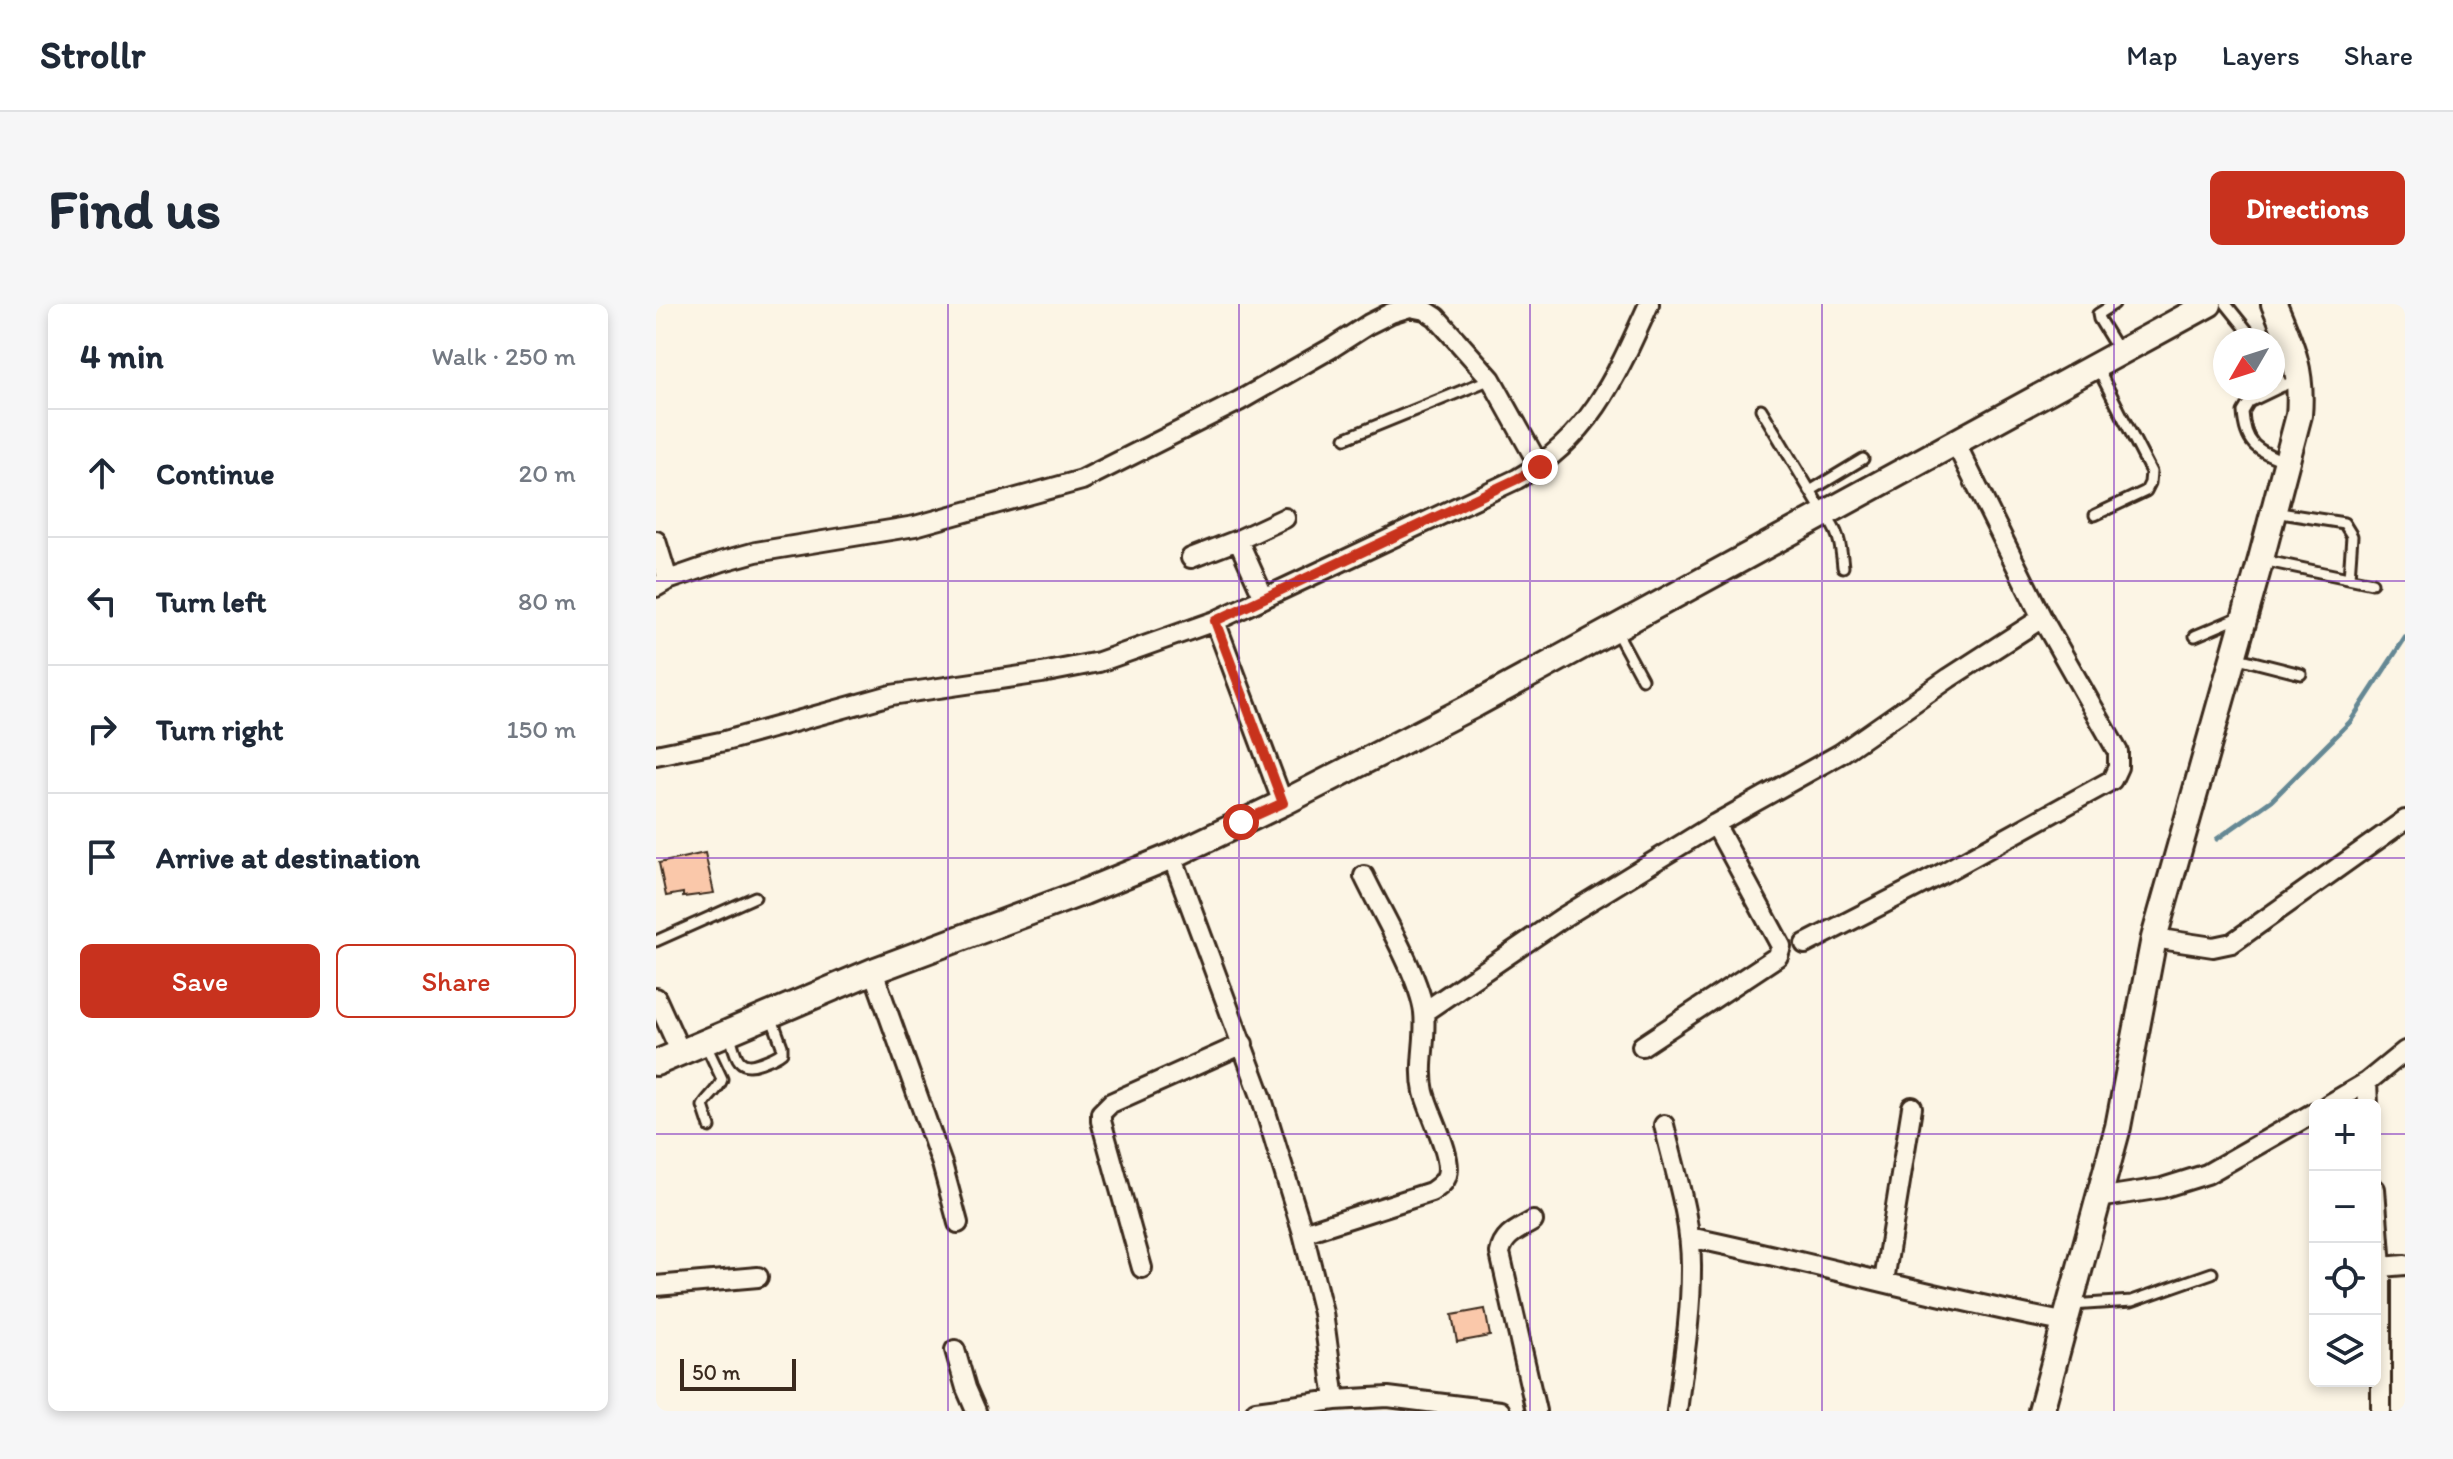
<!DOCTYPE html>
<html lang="en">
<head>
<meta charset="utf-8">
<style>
	:root { --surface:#fff; --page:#f6f6f7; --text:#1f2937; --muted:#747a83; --line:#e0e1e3; --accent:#c8321e }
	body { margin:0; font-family:Itim,sans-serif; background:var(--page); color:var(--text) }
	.controls { position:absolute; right:24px; bottom:24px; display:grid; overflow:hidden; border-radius:12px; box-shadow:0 4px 12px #0003 }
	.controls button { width:72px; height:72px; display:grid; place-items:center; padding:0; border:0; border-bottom:2px solid var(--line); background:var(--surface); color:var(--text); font:40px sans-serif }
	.compass { position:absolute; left:1557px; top:24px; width:72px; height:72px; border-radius:50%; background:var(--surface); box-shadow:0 4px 12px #0003; rotate:231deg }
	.scale { position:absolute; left:24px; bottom:20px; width:116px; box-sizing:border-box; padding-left:8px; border:4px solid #3b2a1e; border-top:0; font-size:22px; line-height:28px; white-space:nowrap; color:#3b2a1e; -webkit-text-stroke:6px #fcf5e5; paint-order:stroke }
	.stop { position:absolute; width:24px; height:24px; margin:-18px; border:6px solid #c8321e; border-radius:50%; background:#fff }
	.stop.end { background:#c8321e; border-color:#fff; box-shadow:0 2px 8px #0008 }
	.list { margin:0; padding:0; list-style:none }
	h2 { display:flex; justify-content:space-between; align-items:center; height:104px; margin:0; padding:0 32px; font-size:34px }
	h2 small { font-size:26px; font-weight:400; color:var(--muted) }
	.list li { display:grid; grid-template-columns:52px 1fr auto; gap:24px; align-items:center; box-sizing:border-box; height:128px; padding:0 32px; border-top:2px solid var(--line) }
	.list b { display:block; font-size:30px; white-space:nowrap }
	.list em { font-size:26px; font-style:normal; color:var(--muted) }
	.actions { display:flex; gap:16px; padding:24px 32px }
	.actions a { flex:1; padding:18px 0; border:2px solid var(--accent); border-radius:12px; text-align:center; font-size:28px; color:var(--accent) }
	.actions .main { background:var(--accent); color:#fff }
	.icon { flex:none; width:44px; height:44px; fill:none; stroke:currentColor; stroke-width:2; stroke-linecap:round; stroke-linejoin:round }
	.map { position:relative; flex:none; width:1749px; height:1107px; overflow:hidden; border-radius:12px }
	header { display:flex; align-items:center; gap:48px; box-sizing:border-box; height:112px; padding:0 40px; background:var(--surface); border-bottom:2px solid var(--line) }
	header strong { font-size:38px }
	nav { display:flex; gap:44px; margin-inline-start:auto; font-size:28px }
	.intro { display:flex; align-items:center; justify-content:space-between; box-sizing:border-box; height:192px; padding:0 48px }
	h1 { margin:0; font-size:56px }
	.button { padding:20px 36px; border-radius:12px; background:var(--accent); color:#fff; font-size:28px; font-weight:700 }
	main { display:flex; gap:48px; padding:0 48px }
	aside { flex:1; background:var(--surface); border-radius:12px; box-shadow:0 4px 12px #0003 }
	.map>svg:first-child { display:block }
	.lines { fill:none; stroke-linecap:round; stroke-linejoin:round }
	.stream { stroke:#658894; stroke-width:5 }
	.building { fill:#fac8aa; stroke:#3b2a1e; stroke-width:2 }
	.lane-casing { stroke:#3b2a1e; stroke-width:15 }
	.street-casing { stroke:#3b2a1e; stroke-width:24 }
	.secondary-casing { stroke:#3b2a1e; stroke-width:30 }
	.lane { stroke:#fcf5e5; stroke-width:9 }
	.street { stroke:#fcf5e5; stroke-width:18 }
	.secondary { stroke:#fcf5e5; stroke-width:24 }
	.route { stroke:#c8321e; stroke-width:10 }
	.grid { fill:none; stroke:#7b2cbf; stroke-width:2; stroke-opacity:0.55 }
</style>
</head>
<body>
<header>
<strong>Strollr</strong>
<nav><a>Map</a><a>Layers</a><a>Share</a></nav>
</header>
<div class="intro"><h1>Find us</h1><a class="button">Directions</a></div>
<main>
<aside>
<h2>4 min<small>Walk · 250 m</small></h2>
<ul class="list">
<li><svg class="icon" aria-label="ahead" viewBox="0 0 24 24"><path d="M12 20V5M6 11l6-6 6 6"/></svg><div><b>Continue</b></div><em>20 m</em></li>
<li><svg class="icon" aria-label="left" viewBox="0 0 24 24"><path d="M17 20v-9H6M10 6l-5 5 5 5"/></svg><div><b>Turn left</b></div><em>80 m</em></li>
<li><svg class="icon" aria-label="right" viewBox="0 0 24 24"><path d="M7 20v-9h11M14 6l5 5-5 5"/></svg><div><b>Turn right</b></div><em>150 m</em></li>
<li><svg class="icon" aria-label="arrive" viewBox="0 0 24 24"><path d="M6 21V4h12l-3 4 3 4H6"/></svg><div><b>Arrive at destination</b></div></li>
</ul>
<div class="actions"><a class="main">Save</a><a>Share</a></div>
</aside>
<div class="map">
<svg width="1749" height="1107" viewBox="0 0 1749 1107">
	<rect width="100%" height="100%" fill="#fcf5e5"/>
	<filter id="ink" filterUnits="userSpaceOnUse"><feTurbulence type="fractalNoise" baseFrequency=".0125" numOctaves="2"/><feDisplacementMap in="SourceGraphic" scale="16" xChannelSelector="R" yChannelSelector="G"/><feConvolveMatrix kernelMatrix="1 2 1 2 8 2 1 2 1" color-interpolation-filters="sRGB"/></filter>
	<g filter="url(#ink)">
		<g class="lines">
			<path class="stream" d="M1561 535 1616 496 1694 418 1749 334"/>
		</g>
		<path class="building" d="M49 549 58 589 27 593V589L10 592 3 559Z
			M829 1005 834 1032 801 1038 796 1011Z"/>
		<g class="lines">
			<g class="lane-casing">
				<path id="lane" d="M1458 0 1442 10 1443 15 1462 46
					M1570 0 1599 36
					M1617 63 1627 82
					M1105 105 1168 210C1183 227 1185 241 1187 263
					M690 134 835 75
					M1628 157C1600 146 1589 140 1587 108L1593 98 1639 76
					M1154 187 1207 155
					M1618 208 1688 219 1696 232 1693 274
					M1439 211 1490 187 1494 179 1495 168 1441 63
					M1606 256 1716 279
					M960 327 986 375
					M1539 332 1586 312
					M1578 353 1645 370
					M0 637 99 593
					M73 728C79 746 79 768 103 759 111 756 119 754 126 748V742L115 712
					M49 739 66 775C63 786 52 792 47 802L54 823
					M1415 1001 1476 997 1556 969"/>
			</g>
			<g class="street-casing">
				<path id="street" d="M582 236 608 294
					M0 237 12 276
					M535 254 582 236 629 214
					M0 283 12 276 67 257 100 248 259 222 426 176 583 97 674 45 713 20 735 9 754 3 769 6 780 13 835 75 884 163
					M559 317 627 499
					M0 451 69 437 235 391 386 369 443 358 559 317 861 175C934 134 960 73 993 0
					M516 552 605 792 647 929 667 1009 679 1096
					M1498 634 1557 643 1576 639 1749 516
					M1149 640 1289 568 1456 476 1462 463V448L1386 314 1299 138
					M217 667 286 860 302 919
					M0 694 25 749
					M768 708 906 614 1059 520 1184 450 1293 374 1386 314
					M986 742 1122 652 1125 642 1059 520
					M1711 778 1712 801
					M1672 801 1711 778 1749 747
					M1008 821C1019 868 1036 917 1035 966 1035 1013 1027 1060 1021 1107
					M1719 885 1725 963V1107
					M1442 894 1506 884 1551 870 1659 808
					M877 917C862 926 847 931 844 949L880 1107
					M647 929 775 888C781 884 789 879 791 871 797 852 773 809 768 788 762 761 771 735 768 708 763 671 725 608 708 572
					M1033 933C1158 959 1281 994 1407 1018
					M1725 963 1749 961
					M486 964 445 817V809L455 799 587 740
					M1228 977 1256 803
					M0 982 102 973
					M299 1046 310 1084 320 1107
					M600 1107 679 1096 732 1093 844 1107"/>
			</g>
			<g class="secondary-casing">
				<path id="secondary" d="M0 759 217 667 428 588 516 552 627 499 820 400 1553 0
					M1385 1107 1462 823 1498 634 1605 255 1643 111C1647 67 1635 40 1618 0"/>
			</g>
			<use href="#lane" class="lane"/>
			<use href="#street" class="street"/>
			<use href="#secondary" class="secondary"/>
		</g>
	</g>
	<g class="lines" filter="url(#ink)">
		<path class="route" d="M585 518 627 499 559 317 861 175 884 163"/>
	</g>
	<path class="grid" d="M292 0V1107M583 0V1107M874 0V1107M1166 0V1107M1458 0V1107M0 277H1749M0 554H1749M0 830H1659M1719 830H1749"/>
</svg>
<div class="controls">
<button>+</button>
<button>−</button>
<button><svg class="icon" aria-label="locate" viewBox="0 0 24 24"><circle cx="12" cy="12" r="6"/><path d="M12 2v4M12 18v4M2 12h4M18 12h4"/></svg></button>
<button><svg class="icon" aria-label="layers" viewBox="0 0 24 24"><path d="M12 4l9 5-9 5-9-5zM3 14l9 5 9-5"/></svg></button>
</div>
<svg class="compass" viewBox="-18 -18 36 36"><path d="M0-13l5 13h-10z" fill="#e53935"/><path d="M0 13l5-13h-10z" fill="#747a83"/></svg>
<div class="scale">50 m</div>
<div class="stop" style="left:585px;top:518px"></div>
<div class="stop end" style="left:884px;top:163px"></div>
</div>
</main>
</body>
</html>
